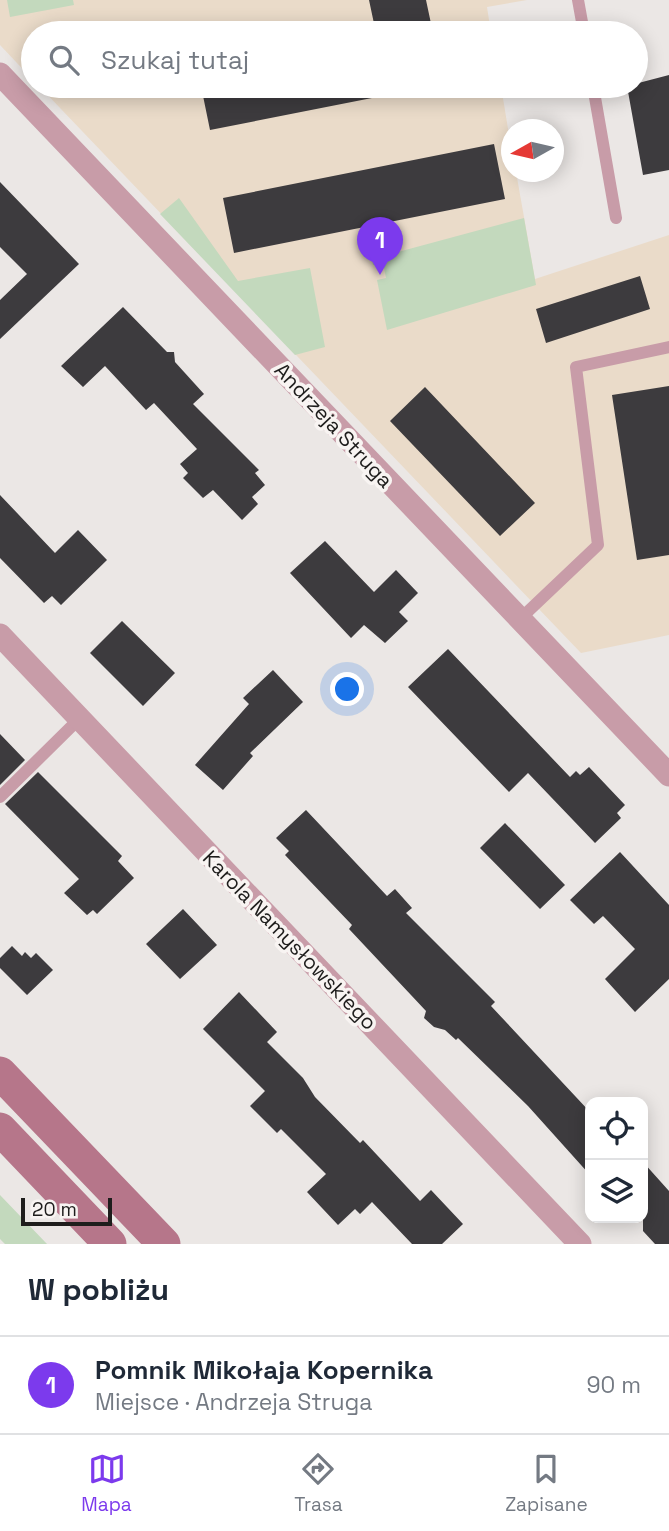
<!DOCTYPE html>
<html lang="pl">
<head>
<meta charset="utf-8">
<style>
	:root { --surface:#fff; --page:#f2f2f3; --text:#1f2937; --muted:#747a83; --line:#e0e1e3; --accent:#7c3aed }
	body { margin:0; font-family:"Space Grotesk",sans-serif; background:var(--page); color:var(--text) }
	.controls { position:absolute; right:21px; bottom:21px; display:grid; overflow:hidden; border-radius:14px; box-shadow:0 4px 18px #0003 }
	.controls button { width:63px; height:63px; display:grid; place-items:center; padding:0; border:0; border-bottom:2px solid var(--line); background:var(--surface); color:var(--text); font:35px sans-serif }
	.compass { position:absolute; left:501px; top:119px; width:63px; height:63px; border-radius:50%; background:var(--surface); box-shadow:0 4px 18px #0003; rotate:262deg }
	.scale { position:absolute; left:21px; bottom:18px; width:91px; box-sizing:border-box; padding-left:7px; border:4px solid #1e1d1c; border-top:0; font-size:19px; line-height:24px; white-space:nowrap; color:#1e1d1c; -webkit-text-stroke:5px #f8f4f2; paint-order:stroke }
	.you { position:absolute; left:348px; top:690px; width:24px; height:24px; margin:-18px; border:5px solid #fff; border-radius:50%; background:#1a73e8; box-shadow:0 0 0 10px #1a73e833 }
	.badge { display:grid; place-items:center; width:46px; height:46px; border-radius:50%; background:var(--accent); color:#fff; font-size:23px; font-weight:700 }
	.pin { position:absolute; translate:-50% -58px; filter:drop-shadow(0 2px 4px #0008) }
	.pin::after { content:''; position:absolute; top:37px; width:24px; height:21px; background:inherit; clip-path:polygon(0 0,100% 0,50% 100%) }
	.list { margin:0; padding:0; list-style:none }
	h2 { display:flex; justify-content:space-between; align-items:center; height:91px; margin:0; padding:0 28px; font-size:30px }
	h2 small { font-size:23px; font-weight:400; color:var(--muted) }
	.list li { display:grid; grid-template-columns:46px 1fr auto; gap:21px; align-items:center; box-sizing:border-box; height:98px; padding:0 28px; border-top:2px solid var(--line) }
	.list b { display:block; font-size:26px; white-space:nowrap }
	.list p { margin:0; font-size:23px; white-space:nowrap; color:var(--muted) }
	.list em { font-size:23px; font-style:normal; color:var(--muted) }
	.icon { flex:none; width:38px; height:38px; fill:none; stroke:currentColor; stroke-width:2; stroke-linecap:round; stroke-linejoin:round }
	.map { position:relative; flex:none; width:669px; height:1244px; overflow:hidden }
	.search { position:absolute; background:var(--surface); box-shadow:0 4px 18px #0003; left:21px; right:21px; top:21px; height:77px; display:flex; align-items:center; gap:18px; box-sizing:border-box; padding:0 24px; border-radius:38px; color:var(--muted); font-size:26px }
	.sheet { height:189px; background:var(--surface) }
	nav { display:flex; justify-content:space-around; align-items:center; box-sizing:border-box; height:98px; border-top:2px solid var(--line); background:var(--surface); font-size:19px; color:var(--muted) }
	nav a { display:grid; justify-items:center; gap:4px }
	nav .on { color:var(--accent) }
	.map>svg:first-child { display:block }
	.education { fill:#eadbc9 }
	.green { fill:#c3d9bd }
	.building { fill:#3d3b3e }
	.lines { fill:none; stroke-linecap:round; stroke-linejoin:round }
	.lane { stroke:#c89ca8; stroke-width:12 }
	.street { stroke:#c89ca8; stroke-width:23 }
	.secondary { stroke:#b6768a; stroke-width:33 }
	.labels { text-anchor:middle; dominant-baseline:central; stroke-width:7; stroke-linejoin:round; paint-order:stroke }
	.street-label { font-size:21px; fill:#1e1d1c; stroke:#f8f4f2 }
</style>
</head>
<body>
<div class="map">
<svg width="669" height="1244" viewBox="0 0 669 1244">
	<rect width="100%" height="100%" fill="#ebe7e5"/>
	<path class="education" d="M0 0H527L487 7 491 33H33V80L0 45Z
		M39 86H501L511 147 512 172H516L535 279 669 235V635L581 653Z"/>
	<path class="green" d="M7 0H73L74 5 10 17Z
		M179 198 238 281 310 268 325 347 295 355 160 214Z
		M524 218 536 285 387 330 377 280 386 278 383 263 373 265 372 259Z
		M0 1195 47 1244H5L0 1239Z"/>
	<path class="building" d="M369 0H426L433 33H376Z
		M669 75V170L643 175 627 86Z
		M201 86H376L377 97 210 130Z
		M494 144 505 199 234 253 223 198Z
		M0 182 79 264 0 339V300L27 274 0 247Z
		M640 276 650 309 546 343 536 309Z
		M123 307 167 352H174L175 362 204 394 193 404 259 470 255 473 265 485 252 497 258 504 242 520 213 490 203 498 183 478 188 473 180 464 197 449 154 403 146 410 105 366 83 387 61 366Z
		M669 386V555L637 560 612 395Z
		M425 387 535 503 500 536 390 421Z
		M0 495 55 553 78 530 107 560 61 605 52 596 44 603 0 558Z
		M325 541 374 592 396 570 418 593 399 612 408 621 385 643 364 625 351 638 290 573Z
		M122 621 175 673 143 706 90 653Z
		M448 649 570 777 576 771 580 775 589 767 625 805 617 813 621 818 595 843 528 773 509 792 408 687Z
		M273 670 303 702 250 753 253 756 223 790 195 765 249 704 243 698Z
		M0 734 25 760 0 785Z
		M38 772 122 856 118 861 134 878 97 914 93 910 87 915 64 893 79 879 5 804Z
		M306 810 387 896 395 889 412 908 406 913 495 1002 491 1006 590 1112V1175L528 1106 458 1038 456 1040 445 1030 434 1027 424 1018 426 1011 349 929 352 925 285 855 289 851 276 838Z
		M505 823 565 885 540 909 480 848Z
		M620 852 669 905V979L635 1012 605 979 635 949 603 916 594 924 570 900Z
		M183 909 217 945 180 979 146 944Z
		M12 946 22 956 25 952 31 958 36 953 53 970 27 995 0 968V958Z
		M239 992 277 1032 267 1042 303 1078 315 1097 360 1143 363 1140 420 1201 431 1190 463 1224 442 1244H412L372 1202 360 1214 355 1209 338 1225 307 1192 326 1174 281 1129 277 1133 250 1106 265 1091 203 1029Z
		M643 1162 669 1191V1244H655L643 1231Z"/>
	<g class="lines">
		<path class="lane" d="M578 0 584 33
			M593 86 616 218
			M520 619 598 545 576 367 669 347
			M0 797 79 719"/>
		<path class="street" d="M0 74 669 775
			M0 635 580 1244"/>
		<path class="secondary" d="M0 1073 164 1244
			M0 1129 110 1244"/>
	</g>
	<g class="labels">
		<g class="street-label">
			<text transform="translate(334 425) rotate(47)">Andrzeja Struga</text>
			<text transform="translate(290 940) rotate(46)">Karola Namysłowskiego</text>
		</g>
	</g>
</svg>
<div class="controls">
<button><svg class="icon" aria-label="locate" viewBox="0 0 24 24"><circle cx="12" cy="12" r="6"/><path d="M12 2v4M12 18v4M2 12h4M18 12h4"/></svg></button>
<button><svg class="icon" aria-label="layers" viewBox="0 0 24 24"><path d="M12 4l9 5-9 5-9-5zM3 14l9 5 9-5"/></svg></button>
</div>
<svg class="compass" viewBox="-18 -18 36 36"><path d="M0-13l5 13h-10z" fill="#e53935"/><path d="M0 13l5-13h-10z" fill="#747a83"/></svg>
<div class="scale">20 m</div>
<div class="you"></div>
<div class="pin badge" style="left:380px;top:275px">1</div>
<div class="search"><svg class="icon" aria-label="search" viewBox="0 0 24 24"><circle cx="10" cy="10" r="6"/><path d="M15 15l6 6"/></svg>Szukaj tutaj</div>
</div>
<section class="sheet">
<h2>W pobliżu<small></small></h2>
<ul class="list">
<li><span class="badge">1</span><div><b>Pomnik Mikołaja Kopernika</b><p>Miejsce · Andrzeja Struga</p></div><em>90 m</em></li>
</ul>
</section>
<nav>
<a class="on"><svg class="icon" aria-label="map" viewBox="0 0 24 24"><path d="M3 6l6-2 6 2 6-2v14l-6 2-6-2-6 2zM9 4v14M15 6v14"/></svg>Mapa</a>
<a><svg class="icon" aria-label="directions" viewBox="0 0 24 24"><path d="M12 3l9 9-9 9-9-9zM9 14v-3h6M13 9l2 2-2 2"/></svg>Trasa</a>
<a><svg class="icon" aria-label="saved" viewBox="0 0 24 24"><path d="M7 4h10v16l-5-4-5 4z"/></svg>Zapisane</a>
</nav>
</body>
</html>
